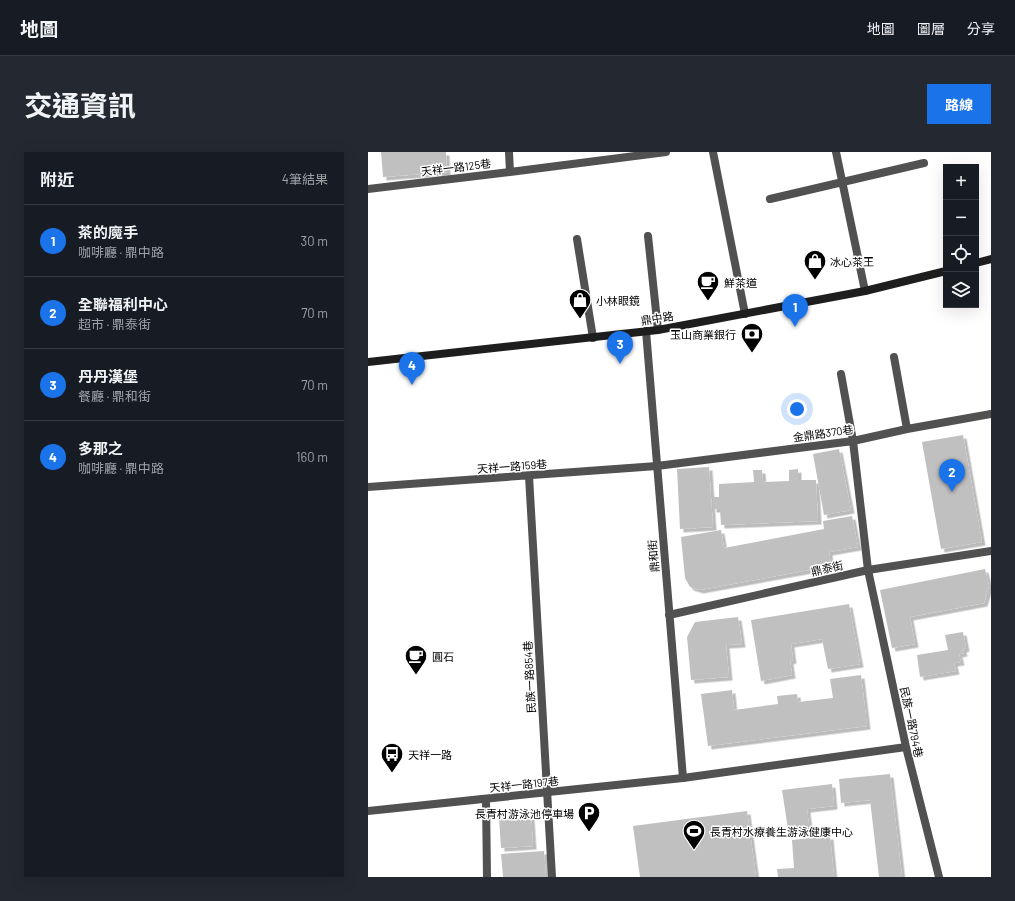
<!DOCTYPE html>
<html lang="zh-TW">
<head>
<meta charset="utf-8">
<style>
	:root { --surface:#171b24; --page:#242831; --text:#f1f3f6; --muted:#9ea1a6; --line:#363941; --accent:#1a73e8 }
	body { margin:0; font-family:Barlow,"Noto Sans TC",sans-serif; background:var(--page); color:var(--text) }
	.controls { position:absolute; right:12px; top:12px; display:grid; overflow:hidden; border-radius:0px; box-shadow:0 4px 16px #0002 }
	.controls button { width:36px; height:36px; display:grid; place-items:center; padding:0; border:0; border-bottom:1px solid var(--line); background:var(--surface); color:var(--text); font:20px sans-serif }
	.you { position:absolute; left:429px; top:257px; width:14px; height:14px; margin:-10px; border:3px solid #fff; border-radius:50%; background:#1a73e8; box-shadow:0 0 0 6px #1a73e833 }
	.badge { display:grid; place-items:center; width:26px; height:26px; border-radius:50%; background:var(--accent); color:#fff; font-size:13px; font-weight:700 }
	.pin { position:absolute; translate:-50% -33px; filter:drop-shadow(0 1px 2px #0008) }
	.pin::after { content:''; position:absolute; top:21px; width:14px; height:12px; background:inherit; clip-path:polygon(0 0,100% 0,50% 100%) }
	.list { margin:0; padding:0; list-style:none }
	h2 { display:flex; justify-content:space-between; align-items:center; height:52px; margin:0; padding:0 16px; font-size:17px }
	h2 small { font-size:13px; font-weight:400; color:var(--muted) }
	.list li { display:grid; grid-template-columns:26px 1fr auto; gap:12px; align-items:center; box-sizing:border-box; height:72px; padding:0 16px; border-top:1px solid var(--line) }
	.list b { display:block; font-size:15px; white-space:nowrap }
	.list p { margin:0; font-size:13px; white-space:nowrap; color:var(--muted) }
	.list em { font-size:13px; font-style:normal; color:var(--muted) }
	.icon { flex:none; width:22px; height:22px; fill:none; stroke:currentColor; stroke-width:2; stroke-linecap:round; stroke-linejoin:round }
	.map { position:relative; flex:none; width:623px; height:725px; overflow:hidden; border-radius:0px }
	header { display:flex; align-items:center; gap:24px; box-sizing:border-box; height:56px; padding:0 20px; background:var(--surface); border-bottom:1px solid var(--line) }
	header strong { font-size:19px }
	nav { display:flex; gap:22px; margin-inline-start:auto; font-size:14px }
	.intro { display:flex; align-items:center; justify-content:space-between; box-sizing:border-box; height:96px; padding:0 24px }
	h1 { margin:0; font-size:28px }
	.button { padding:10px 18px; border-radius:0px; background:var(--accent); color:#fff; font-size:14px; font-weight:700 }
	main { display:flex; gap:24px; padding:0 24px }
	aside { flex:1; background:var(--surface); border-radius:0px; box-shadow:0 4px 16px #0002 }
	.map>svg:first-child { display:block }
	.building { fill:#c0c0c0; filter:url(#shadow) }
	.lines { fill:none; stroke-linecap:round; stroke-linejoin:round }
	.lane { stroke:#515151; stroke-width:8 }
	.street { stroke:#515151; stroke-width:8 }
	.secondary { stroke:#1e1e1e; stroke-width:8 }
	.labels { text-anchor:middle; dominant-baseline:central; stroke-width:3; stroke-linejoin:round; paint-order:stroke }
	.street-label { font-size:11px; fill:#000; stroke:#fff }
	.poi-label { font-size:11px; fill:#000; stroke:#fff; text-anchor:start }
</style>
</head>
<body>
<header>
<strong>地圖</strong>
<nav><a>地圖</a><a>圖層</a><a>分享</a></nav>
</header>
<div class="intro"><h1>交通資訊</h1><a class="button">路線</a></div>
<main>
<aside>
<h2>附近<small>4筆結果</small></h2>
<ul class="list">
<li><span class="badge">1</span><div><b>茶的魔手</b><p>咖啡廳 · 鼎中路</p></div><em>30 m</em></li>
<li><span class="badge">2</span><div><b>全聯福利中心</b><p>超市 · 鼎泰街</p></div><em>70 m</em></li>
<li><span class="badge">3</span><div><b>丹丹漢堡</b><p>餐廳 · 鼎和街</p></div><em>70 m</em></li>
<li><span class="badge">4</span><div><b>多那之</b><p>咖啡廳 · 鼎中路</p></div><em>160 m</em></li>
</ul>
</aside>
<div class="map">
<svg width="623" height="725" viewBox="0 0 623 725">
	<defs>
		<filter id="shadow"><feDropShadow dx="3.5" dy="3.5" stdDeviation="0" flood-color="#0004"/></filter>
	</defs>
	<rect width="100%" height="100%" fill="#fff"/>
	<path class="building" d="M13 0H78L79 20 15 25Z
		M595 283 614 390 573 397 554 290Z
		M471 297 483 358 456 363 445 302Z
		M341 315 345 375 312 377 309 317Z
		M430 317V328H448L450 369 353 373 352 357H345V345H351V332L386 330 385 318H394L395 330 421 329V318Z
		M484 364 490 395 461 400 463 414 332 438 322 435 317 426 313 385 353 378 356 396 456 377 455 369Z
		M617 417 621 434 616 451 542 465 547 492 524 496 512 438Z
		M481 452 492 512 460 517 454 487 423 492 425 508 422 509 424 523 393 529 383 468Z
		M370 465 374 492 358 493 361 525 323 528 319 485 327 470Z
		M595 480 598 496 595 497 596 501 591 502 593 510 586 511 588 519 552 525 549 503 580 498 577 483Z
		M493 523 499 574 340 594 333 542 364 538 366 558 410 552 409 544 429 542 430 550 465 546 462 527Z
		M522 622 534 725H511L502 648 473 651 471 627Z
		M464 632 466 654 439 657 441 674 420 677 414 638Z
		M379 659 388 725H272L265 674Z
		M163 664 165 694 133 696 131 666Z
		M462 684 466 725H410L409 717 426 716 424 688Z
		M176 699 178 725H135L133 702Z"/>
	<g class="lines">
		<path class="lane" d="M141 0 142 20
			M345 0 377 162
			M468 0 497 139
			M0 37 142 20 298 0
			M402 47 556 11
			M280 84 290 178
			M209 87 225 186
			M526 205 539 277
			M473 222 485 289 500 418 538 595 571 725
			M161 324 184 725
			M0 335 289 314 485 289 539 277 623 262
			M118 647 119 725
			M0 659 315 626 538 595"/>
		<path class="street" d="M278 179 315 626
			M301 463 500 418 623 399"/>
		<path class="secondary" d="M608 111 623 107
			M0 210 290 178 497 139 578 119"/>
	</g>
	<defs>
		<g id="shop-pin" transform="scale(1.15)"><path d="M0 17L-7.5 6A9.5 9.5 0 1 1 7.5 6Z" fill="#000" stroke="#fff"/><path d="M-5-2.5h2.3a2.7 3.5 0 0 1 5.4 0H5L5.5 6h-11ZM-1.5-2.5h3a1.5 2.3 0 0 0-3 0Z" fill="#fff"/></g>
		<g id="cafe-pin" transform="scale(1.15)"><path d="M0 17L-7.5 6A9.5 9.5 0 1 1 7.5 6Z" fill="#000" stroke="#fff"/><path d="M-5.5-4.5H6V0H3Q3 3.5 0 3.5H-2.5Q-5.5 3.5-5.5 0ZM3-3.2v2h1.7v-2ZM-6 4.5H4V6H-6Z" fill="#fff"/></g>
		<g id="bank-pin" transform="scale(1.15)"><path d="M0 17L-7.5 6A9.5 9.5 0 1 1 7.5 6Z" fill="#000" stroke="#fff"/><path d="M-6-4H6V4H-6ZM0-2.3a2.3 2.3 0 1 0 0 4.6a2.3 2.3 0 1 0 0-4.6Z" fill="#fff"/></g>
		<g id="bus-pin" transform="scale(1.15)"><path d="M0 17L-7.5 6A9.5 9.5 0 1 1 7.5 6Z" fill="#000" stroke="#fff"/><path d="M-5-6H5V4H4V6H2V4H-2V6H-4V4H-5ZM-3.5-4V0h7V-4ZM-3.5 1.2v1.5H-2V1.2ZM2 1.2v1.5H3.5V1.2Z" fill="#fff"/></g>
		<g id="parking-pin" transform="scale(1.15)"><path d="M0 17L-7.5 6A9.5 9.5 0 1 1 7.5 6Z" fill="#000" stroke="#fff"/><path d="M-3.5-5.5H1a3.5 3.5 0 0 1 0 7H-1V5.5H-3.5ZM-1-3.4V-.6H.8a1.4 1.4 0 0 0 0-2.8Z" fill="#fff"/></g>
		<g id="stadium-pin" transform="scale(1.15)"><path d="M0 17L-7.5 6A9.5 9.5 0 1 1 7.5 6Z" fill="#000" stroke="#fff"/><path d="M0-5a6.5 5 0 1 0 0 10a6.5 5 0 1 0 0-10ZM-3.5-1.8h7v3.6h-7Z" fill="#fff"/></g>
	</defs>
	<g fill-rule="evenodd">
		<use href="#shop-pin" x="447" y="109"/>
		<use href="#cafe-pin" x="340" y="130"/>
		<use href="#shop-pin" x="212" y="148"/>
		<use href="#bank-pin" x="384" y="182"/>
		<use href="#cafe-pin" x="48" y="504"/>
		<use href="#bus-pin" x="24" y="602"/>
		<use href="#parking-pin" x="221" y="661"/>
		<use href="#stadium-pin" x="326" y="679"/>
	</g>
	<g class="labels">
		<g class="street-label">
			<text transform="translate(88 15) rotate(-7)">天祥一路125巷</text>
			<text transform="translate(289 166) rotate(-9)">鼎中路</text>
			<text transform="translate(455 281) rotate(-8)">金鼎路370巷</text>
			<text transform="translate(144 314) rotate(-4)">天祥一路159巷</text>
			<text transform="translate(285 404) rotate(-95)">鼎和街</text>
			<text transform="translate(459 416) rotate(-13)">鼎泰街</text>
			<text transform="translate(161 525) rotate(-93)">民族一路854巷</text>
			<text transform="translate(544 570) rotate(78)">民族一路794巷</text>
			<text transform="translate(156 632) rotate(-6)">天祥一路197巷</text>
		</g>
		<g class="poi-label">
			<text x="462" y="109">冰心茶王</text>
			<text x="356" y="130">鮮茶道</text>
			<text x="228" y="148">小林眼鏡</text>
			<text x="368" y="182" text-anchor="end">玉山商業銀行</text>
			<text x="64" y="504">圓石</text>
			<text x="40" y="602">天祥一路</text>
			<text x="206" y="661" text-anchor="end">長青村游泳池停車場</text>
			<text x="342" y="679">長青村水療養生游泳健康中心</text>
		</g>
	</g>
</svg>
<div class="controls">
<button>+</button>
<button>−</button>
<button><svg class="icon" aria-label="locate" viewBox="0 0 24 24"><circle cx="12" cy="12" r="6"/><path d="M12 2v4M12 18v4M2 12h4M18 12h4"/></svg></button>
<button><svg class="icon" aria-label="layers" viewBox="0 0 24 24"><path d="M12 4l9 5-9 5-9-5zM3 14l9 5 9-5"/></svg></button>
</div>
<div class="you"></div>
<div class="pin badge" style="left:427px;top:175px">1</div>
<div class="pin badge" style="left:584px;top:340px">2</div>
<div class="pin badge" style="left:252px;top:212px">3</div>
<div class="pin badge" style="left:44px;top:233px">4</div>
</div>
</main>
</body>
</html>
